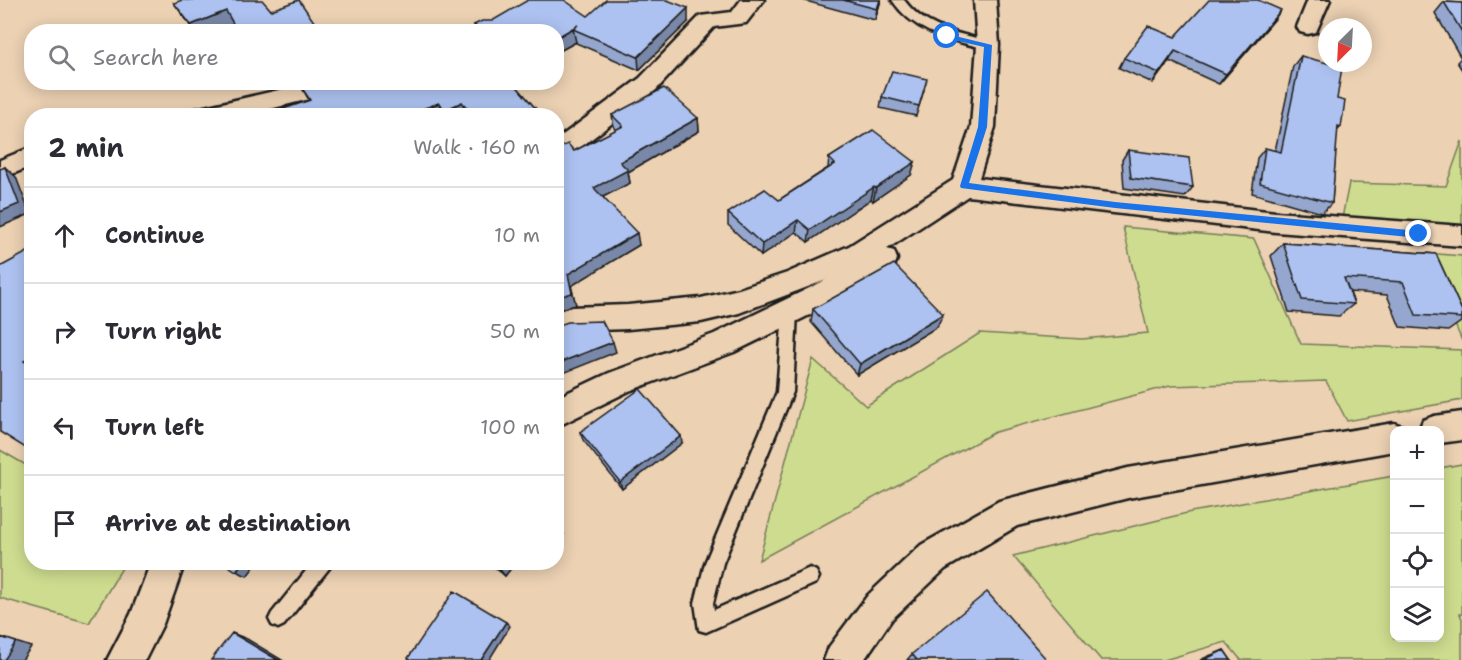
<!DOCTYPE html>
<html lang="en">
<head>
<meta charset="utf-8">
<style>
	:root { --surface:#fff; --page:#f7f7f7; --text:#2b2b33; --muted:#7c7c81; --line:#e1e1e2 }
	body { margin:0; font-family:"Shantell Sans",sans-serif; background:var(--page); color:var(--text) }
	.controls { position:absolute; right:18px; bottom:18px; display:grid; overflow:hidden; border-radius:12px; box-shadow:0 3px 15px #0003 }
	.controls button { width:54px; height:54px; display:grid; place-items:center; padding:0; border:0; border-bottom:2px solid var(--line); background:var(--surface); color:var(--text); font:30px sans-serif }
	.compass { position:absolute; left:1318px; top:18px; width:54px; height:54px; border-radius:50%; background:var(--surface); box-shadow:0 3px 15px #0003; rotate:204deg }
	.stop { position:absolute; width:18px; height:18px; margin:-14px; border:4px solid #1a73e8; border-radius:50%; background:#fff }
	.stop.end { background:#1a73e8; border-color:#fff; box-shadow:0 2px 6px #0008 }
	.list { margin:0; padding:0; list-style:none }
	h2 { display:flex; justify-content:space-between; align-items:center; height:78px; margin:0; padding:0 24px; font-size:26px }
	h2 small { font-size:20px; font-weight:400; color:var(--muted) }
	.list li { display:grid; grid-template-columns:39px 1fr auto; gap:18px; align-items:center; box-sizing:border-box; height:96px; padding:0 24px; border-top:2px solid var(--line) }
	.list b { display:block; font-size:22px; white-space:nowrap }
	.list em { font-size:20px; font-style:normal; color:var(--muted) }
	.icon { flex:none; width:33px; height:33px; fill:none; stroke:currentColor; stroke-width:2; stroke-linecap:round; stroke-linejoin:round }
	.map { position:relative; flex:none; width:1462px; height:660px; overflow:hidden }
	.search { position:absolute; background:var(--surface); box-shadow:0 3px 15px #0003; left:24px; top:24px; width:540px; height:66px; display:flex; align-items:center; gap:15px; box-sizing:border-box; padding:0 21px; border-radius:24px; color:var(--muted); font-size:22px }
	.panel { position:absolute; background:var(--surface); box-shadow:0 3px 15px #0003; left:24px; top:108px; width:540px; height:462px; border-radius:24px }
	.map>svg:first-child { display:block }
	.green { fill:#cedc8f; stroke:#757c56; stroke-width:1.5 }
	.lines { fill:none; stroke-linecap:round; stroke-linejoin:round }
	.service-casing { stroke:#1c1c1c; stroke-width:5 }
	.minor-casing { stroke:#1c1c1c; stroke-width:5 }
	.service { fill:#ecd1b3; fill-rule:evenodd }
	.minor { fill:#ecd1b3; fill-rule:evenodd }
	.wall { fill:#95a7ce; stroke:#1c1c1c; stroke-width:1.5 }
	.shaded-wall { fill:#7988a8; stroke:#1c1c1c; stroke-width:1.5 }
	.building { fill:#adc2f0; stroke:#1c1c1c; stroke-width:1.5 }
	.route { fill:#1a73e8 }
</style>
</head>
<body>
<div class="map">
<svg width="1462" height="660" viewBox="0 0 1462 660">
	<rect width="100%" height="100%" fill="#ecd1b3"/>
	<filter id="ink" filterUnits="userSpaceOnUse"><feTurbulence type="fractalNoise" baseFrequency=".0167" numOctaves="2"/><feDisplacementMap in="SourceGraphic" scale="12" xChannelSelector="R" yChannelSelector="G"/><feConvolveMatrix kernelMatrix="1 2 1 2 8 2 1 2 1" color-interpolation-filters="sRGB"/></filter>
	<g filter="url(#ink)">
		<path class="green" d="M1462 141V227L1342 218 1349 183 1446 186Z
			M1123 227 1254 239 1301 344 1462 350V400L1347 421 1326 381 1170 386 995 432 759 560 813 359 866 406 980 333 1082 339 1148 333Z
			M1425 253 1462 256V341Z
			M0 450 31 468 32 562 125 563 89 623 0 598Z
			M1462 464V614H1460L1462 619V660H1241L1226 642 1164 660H1101L1013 556 1191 512 1394 476V638H1440V468Z"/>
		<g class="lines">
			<g class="service-casing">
				<path id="service" d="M892 0H904C926 30 959 33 992 42L994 45 988 49C951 40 915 34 892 0Z
					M790 306 795 308 797 312 793 392 723 563 713 603 714 610 810 568 816 571 819 577 816 583 706 632 699 630 695 603 705 563 777 392 783 312 785 308Z
					M313 562H334L284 625 278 628 272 625 269 619 272 613Z"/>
			</g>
			<g class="minor-casing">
				<path id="minor" d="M741 0H764L746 23 714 27 656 90 565 159 556 162V140L640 78 700 16 732 12Z
					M974 0H996L999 45 995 127 979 178 1276 212 1462 226V246L1276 232 968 196 887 249 894 251 897 259 894 267 838 301 734 352 629 391 556 427V398L609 373 714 334 826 280 739 313 701 322 628 329 571 331 556 336V312L571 307 628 305 701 298 739 289 787 273 849 246 953 180 971 127 977 45Z
					M1308 0H1330L1316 32 1308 34 1300 32 1297 27Z
					M314 82H356L353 88 242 116H188L192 110 200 108Z
					M32 147V166L0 179V160Z
					M1462 412V440L1440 443V430H1419L1423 420 1434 416Z
					M1394 423 1405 427 1407 430H1394V451L1128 498 1017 526 945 569 892 619 864 660H824L829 647 868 595 921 545 999 501 1128 468Z
					M151 562H185L163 624 145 660H107L131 614Z"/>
			</g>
			<use href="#service" class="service"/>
			<use href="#minor" class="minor"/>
		</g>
		<path class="wall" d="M802 0H881L875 20Z
			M1444 2 1462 3V70L1457 62 1461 58 1435 13Z
			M174 3 234 25 218 32H195Z
			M588 16 688 22 639 70 576 43V42L556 53V32H476L474 25Z
			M1274 20 1219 84 1169 61 1153 83 1119 68 1124 58 1175 37Z
			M1301 56 1337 99 1341 127 1337 131 1332 203 1322 213 1252 193 1257 158 1265 148 1275 151 1293 66Z
			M513 82 542 116H263L309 100 302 88Z
			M924 90 916 116 880 108 882 97Z
			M612 115 698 118 699 131 628 172 630 183 603 197 639 245 571 286 576 305 556 310V149L574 151 616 130 614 128Z
			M1128 150 1193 187 1185 197 1124 188 1122 160Z
			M829 158 911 175 873 201 871 199 808 242 796 232 761 256 728 225V213L779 200 828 168Z
			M1283 243 1436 254 1462 311V321L1448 331 1400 327 1387 295 1350 292 1354 304 1339 316 1289 312 1271 256Z
			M813 309 937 327 857 375 811 322Z
			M580 432 682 443 622 489 583 440Z
			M488 562H516L505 576Z
			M1224 650 1231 660H1200L1209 656Z
			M912 654 1046 660H907Z"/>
		<path class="shaded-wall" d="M880 0H881L875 20 877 9Z
			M688 8V22L639 70 638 57Z
			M1281 10 1274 20 1219 84 1226 74Z
			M226 11 234 25 218 32H195L191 25Z
			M578 25 573 29 576 42 556 53V38Z
			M1175 51 1169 61 1153 83 1159 73Z
			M462 102 467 115 447 116 445 110Z
			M439 103 444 116H402Z
			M698 118 699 131 628 172 630 183 597 200 594 188 620 162Z
			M915 162 911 175 873 201 876 188Z
			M5 167 16 177 30 214 0 227V212Z
			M874 187 871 199 808 242 810 230Z
			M798 220 796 232 761 256 762 244Z
			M637 233 639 245 571 286 576 305 556 310V298L568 274Z
			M943 314 937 327 857 375 860 364Z
			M613 342 616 352 556 376V364Z
			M32 356V366L24 361Z
			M681 436 682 443 622 489 620 482Z
			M561 528 564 534 556 543V533Z
			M243 562H258L247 576 236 571Z
			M506 562H516L505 576 500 570Z
			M534 562H541L537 567Z
			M506 622 510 626 489 660H481Z
			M232 633 247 639 282 660H278Z
			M0 637 31 647 22 660H4Z"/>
		<path class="building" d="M182 0H262L271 10 299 0 321 32H238L226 11 191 25 174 3Z
			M528 0H564L588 16 606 0H667L688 8 638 57 573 29 578 25 556 38V32H481L482 31 474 25 482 21H492Z
			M843 0H880L877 9Z
			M1209 0H1258L1281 10 1226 74 1175 51 1159 73 1124 58 1148 26 1175 37Z
			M1444 2 1462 3V32Z
			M1301 56 1342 67 1337 99 1345 101 1341 127 1338 126 1332 203 1260 183 1265 148 1281 152Z
			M892 71 927 79 919 106 882 97Z
			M325 82H513L542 116H474L462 102 445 110 439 103 402 116H263L310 100 302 88Z
			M664 88 698 118 620 162 628 170 594 188 637 233 568 274 572 293 556 298V149L568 144 574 151 623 126 612 115Z
			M873 130 915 162 876 188 874 187 810 230 798 220 762 244 728 213 765 189 779 200 835 164 829 158Z
			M1128 150 1189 158 1193 187 1131 178Z
			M5 167 19 204 0 212V169Z
			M1283 243 1436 254 1462 311V318L1416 315 1403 282 1344 278 1354 304 1302 300Z
			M31 250 32 356 24 361 32 366V452L0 432V267Z
			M894 264 943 314 860 364 813 309Z
			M602 321 613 342 556 364V326L568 322Z
			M640 389 681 436 620 482 580 432Z
			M556 525 561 528 556 533Z
			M223 562H243L236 571Z
			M490 562H506L500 570Z
			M454 591 506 622 481 660H411L408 658Z
			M987 592 1047 660H917L912 654Z
			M232 633 278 660H211Z
			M0 637 16 642 4 660H0Z
			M1224 650 1231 660H1204Z"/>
	</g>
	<path class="route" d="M947 34 992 45 987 127 969 183 1115 202 1419 231 1423 234 1419 238 1115 208 961 188 960 186 978 127 984 47 945 38 943 36Z"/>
</svg>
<div class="controls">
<button>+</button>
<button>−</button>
<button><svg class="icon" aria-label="locate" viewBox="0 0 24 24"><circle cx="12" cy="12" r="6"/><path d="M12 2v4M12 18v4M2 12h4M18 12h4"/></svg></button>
<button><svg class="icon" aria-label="layers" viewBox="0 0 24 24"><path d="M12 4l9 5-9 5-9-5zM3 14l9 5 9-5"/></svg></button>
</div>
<svg class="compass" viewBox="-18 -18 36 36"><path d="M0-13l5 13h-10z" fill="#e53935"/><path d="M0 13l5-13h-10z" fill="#7c7c81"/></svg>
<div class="stop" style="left:947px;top:36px"></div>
<div class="stop end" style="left:1419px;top:234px"></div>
<div class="search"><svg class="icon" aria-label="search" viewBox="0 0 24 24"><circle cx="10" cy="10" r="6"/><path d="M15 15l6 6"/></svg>Search here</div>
<section class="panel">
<h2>2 min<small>Walk · 160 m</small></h2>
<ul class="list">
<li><svg class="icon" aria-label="ahead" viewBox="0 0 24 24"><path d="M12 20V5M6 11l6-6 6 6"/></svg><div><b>Continue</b></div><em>10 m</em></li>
<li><svg class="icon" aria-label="right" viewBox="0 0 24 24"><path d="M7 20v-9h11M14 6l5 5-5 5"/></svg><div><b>Turn right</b></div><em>50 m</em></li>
<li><svg class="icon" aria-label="left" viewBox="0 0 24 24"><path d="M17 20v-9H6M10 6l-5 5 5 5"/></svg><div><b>Turn left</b></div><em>100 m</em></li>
<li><svg class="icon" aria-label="arrive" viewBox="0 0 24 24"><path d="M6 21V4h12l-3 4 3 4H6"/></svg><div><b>Arrive at destination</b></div></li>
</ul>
</section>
</div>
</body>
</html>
